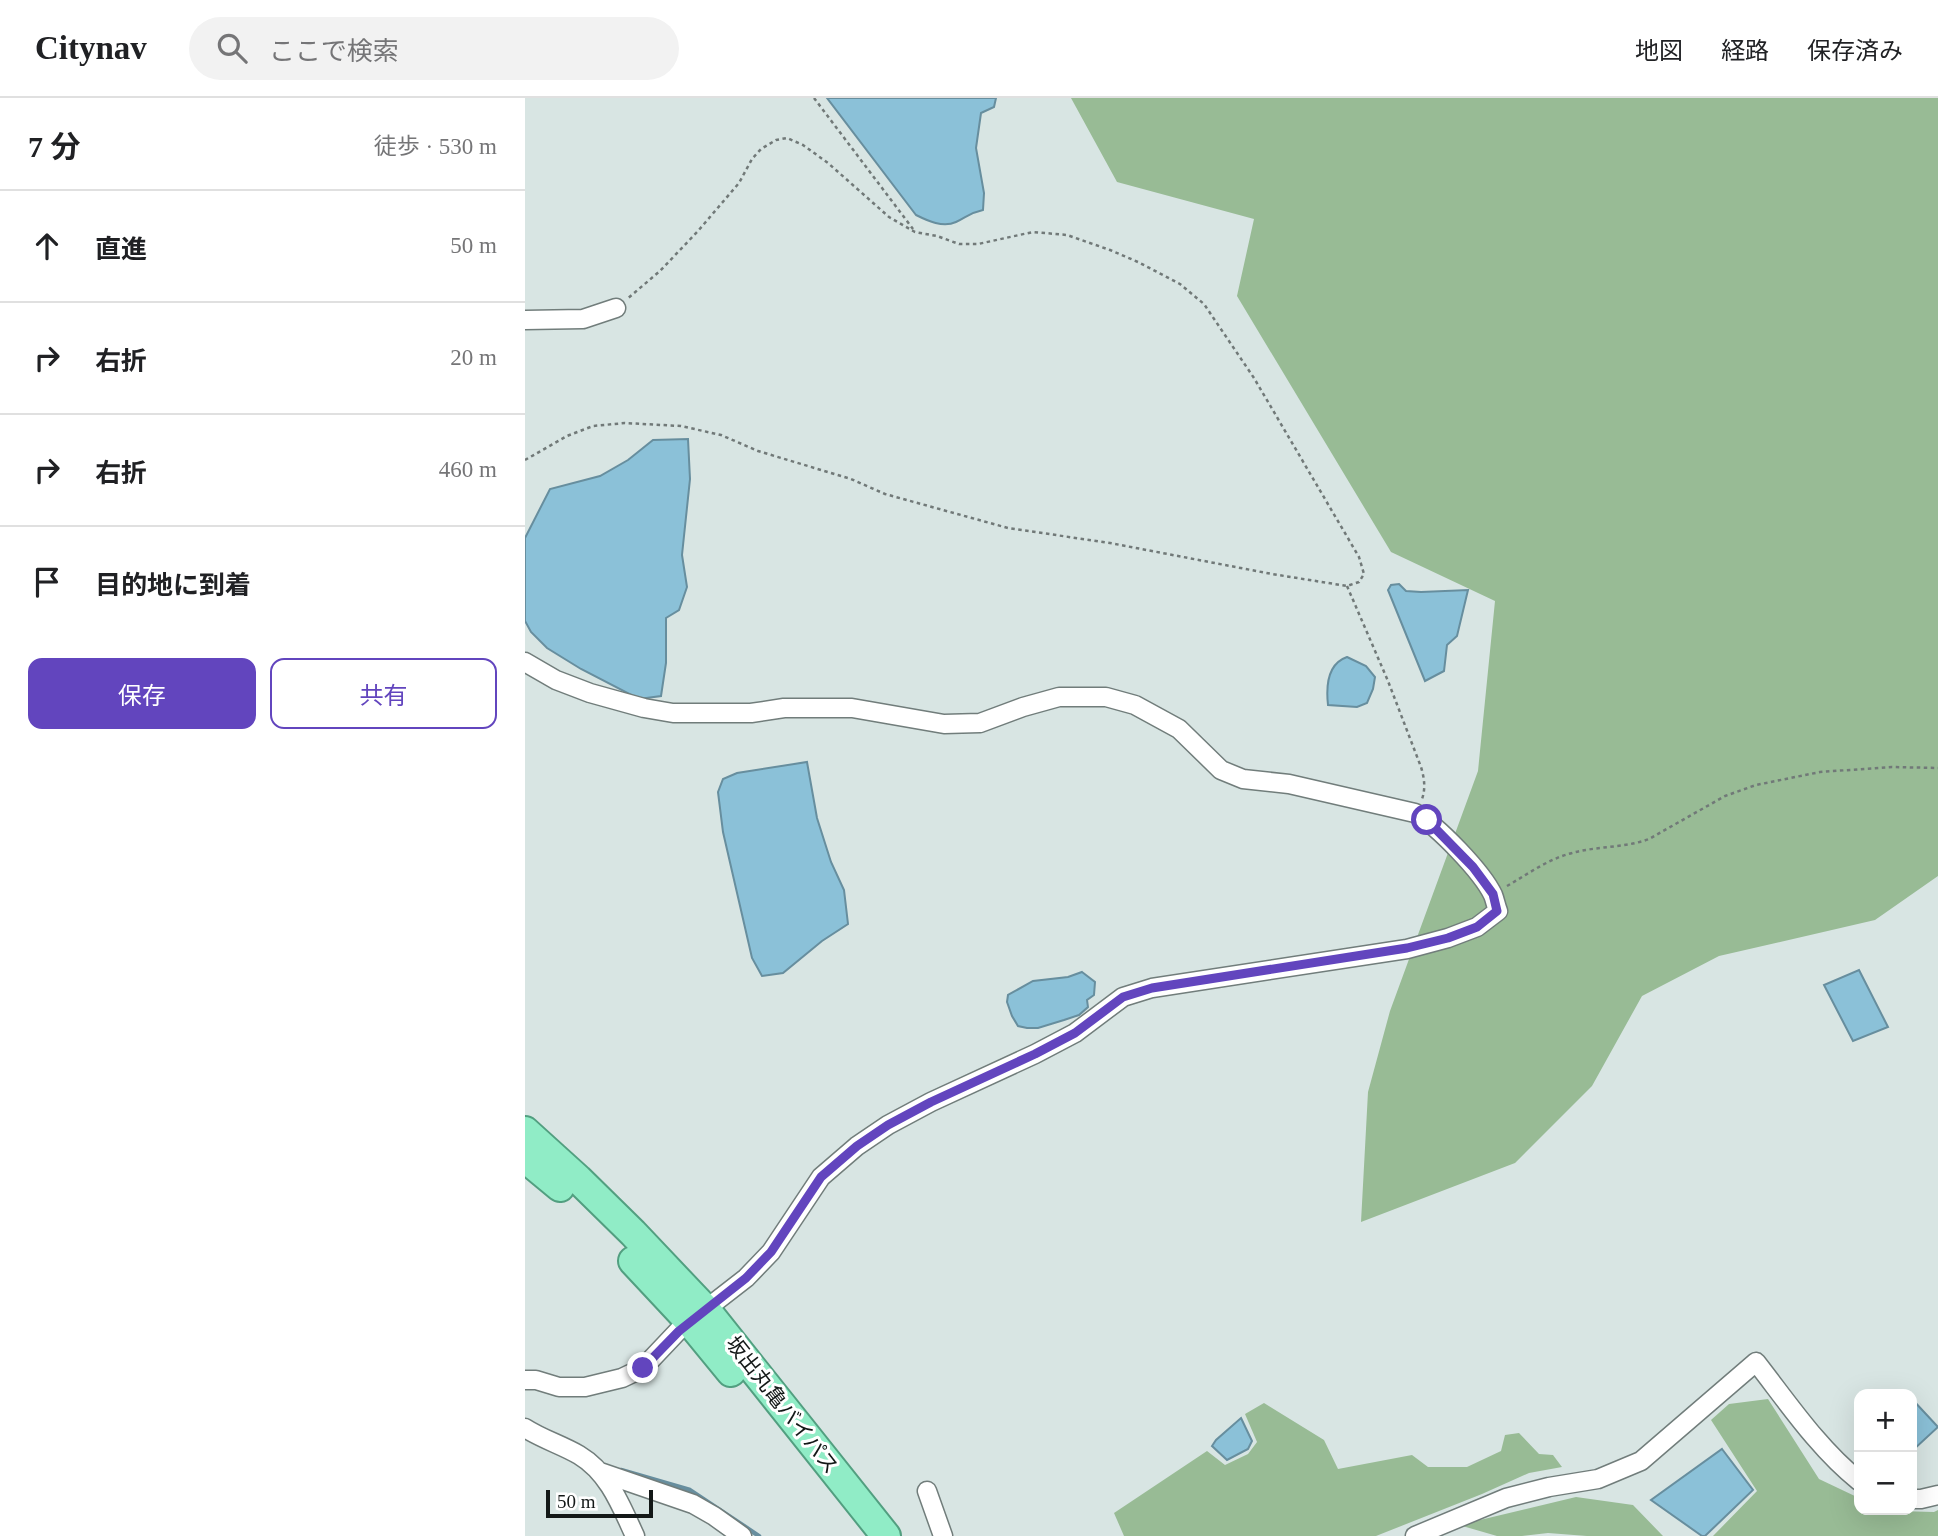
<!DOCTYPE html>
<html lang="ja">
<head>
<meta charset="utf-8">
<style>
	:root { --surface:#fff; --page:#f2f2f2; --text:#202124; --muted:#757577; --line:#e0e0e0; --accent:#6245be }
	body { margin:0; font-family:"Times New Roman","Noto Sans JP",serif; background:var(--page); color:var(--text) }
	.controls { position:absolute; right:21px; bottom:21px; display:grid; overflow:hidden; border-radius:14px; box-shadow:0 7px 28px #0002 }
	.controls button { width:63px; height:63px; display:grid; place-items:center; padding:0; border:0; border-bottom:2px solid var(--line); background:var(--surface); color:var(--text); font:35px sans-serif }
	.scale { position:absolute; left:21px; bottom:18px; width:107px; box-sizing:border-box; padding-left:7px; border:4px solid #131817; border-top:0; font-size:19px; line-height:24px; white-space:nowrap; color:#131817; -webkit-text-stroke:5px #fff; paint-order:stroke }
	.stop { position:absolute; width:21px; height:21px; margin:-16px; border:5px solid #6245be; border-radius:50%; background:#fff }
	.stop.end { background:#6245be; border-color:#fff; box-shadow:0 2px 7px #0008 }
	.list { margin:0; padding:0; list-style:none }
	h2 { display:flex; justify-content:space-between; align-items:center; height:91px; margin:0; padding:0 28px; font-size:30px }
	h2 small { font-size:23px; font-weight:400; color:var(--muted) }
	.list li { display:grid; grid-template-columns:46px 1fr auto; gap:21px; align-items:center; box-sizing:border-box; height:112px; padding:0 28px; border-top:2px solid var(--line) }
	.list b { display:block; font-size:26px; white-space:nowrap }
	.list em { font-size:23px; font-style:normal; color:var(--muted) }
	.actions { display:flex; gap:14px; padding:21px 28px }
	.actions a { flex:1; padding:16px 0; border:2px solid var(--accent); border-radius:14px; text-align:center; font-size:24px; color:var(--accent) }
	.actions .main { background:var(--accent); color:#fff }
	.icon { flex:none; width:38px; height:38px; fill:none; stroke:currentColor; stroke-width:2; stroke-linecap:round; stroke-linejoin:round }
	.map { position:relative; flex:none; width:1413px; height:1438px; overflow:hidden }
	header { display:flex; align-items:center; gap:42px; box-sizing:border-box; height:98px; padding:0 35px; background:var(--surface); border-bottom:2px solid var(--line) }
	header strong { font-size:33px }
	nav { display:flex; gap:38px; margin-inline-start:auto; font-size:24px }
	.search { width:490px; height:63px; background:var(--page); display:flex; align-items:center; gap:18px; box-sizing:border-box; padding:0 24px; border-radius:38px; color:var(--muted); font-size:26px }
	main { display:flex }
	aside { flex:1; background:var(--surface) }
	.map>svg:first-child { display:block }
	.forest { fill:#98bb95 }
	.water { fill:#8bc1d8; stroke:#678e9e; stroke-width:2 }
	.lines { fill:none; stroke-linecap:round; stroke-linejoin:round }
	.stream { stroke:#678e9e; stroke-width:4.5 }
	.minor-casing { stroke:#717d7b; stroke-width:21 }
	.trunk-casing { stroke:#529f80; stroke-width:32 }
	.path { stroke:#717978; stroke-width:2.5; stroke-dasharray:3.5 3.5; stroke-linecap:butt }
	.minor { stroke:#fff; stroke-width:18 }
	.trunk { stroke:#90ecc6; stroke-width:28 }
	.route { stroke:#6245be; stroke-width:9 }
	.labels { text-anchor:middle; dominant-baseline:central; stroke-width:6; stroke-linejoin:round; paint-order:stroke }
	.street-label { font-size:21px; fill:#131817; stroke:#fff }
</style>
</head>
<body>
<header>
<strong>Citynav</strong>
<div class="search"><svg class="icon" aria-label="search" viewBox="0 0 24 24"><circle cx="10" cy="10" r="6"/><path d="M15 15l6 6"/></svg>ここで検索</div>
<nav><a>地図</a><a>経路</a><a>保存済み</a></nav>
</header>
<main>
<aside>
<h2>7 分<small>徒歩 · 530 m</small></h2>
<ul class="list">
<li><svg class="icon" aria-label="ahead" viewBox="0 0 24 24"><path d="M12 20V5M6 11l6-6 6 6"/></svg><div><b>直進</b></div><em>50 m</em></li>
<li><svg class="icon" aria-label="right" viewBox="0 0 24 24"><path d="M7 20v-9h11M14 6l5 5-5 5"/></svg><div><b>右折</b></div><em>20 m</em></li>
<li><svg class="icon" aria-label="right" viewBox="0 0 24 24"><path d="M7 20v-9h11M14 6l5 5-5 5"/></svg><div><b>右折</b></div><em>460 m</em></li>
<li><svg class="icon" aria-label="arrive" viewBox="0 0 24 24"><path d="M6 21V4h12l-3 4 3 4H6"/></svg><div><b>目的地に到着</b></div></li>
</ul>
<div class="actions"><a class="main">保存</a><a>共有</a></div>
</aside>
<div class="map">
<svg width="1413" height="1438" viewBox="0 0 1413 1438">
	<rect width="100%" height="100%" fill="#d8e5e3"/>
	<path class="forest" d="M546 0H1413V778L1350 822 1194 858 1117 898 1067 988 990 1065 836 1124 843 994 865 913 953 673 970 503 866 454 712 198 729 121 592 84Z
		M1243 1301 1294 1381 1334 1400V1412L1409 1414 1413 1412V1438H1188L1232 1393 1186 1322 1204 1306Z
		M739 1305 799 1342 813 1371 887 1357 903 1369H942L976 1353 980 1337 994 1335 1014 1356 1028 1357 1037 1369 1004 1375 957 1396 851 1438H599L589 1415 682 1353 700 1367 723 1356 732 1344 720 1316Z
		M1051 1399 1108 1407 1138 1438H1062L1023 1435 997 1438H972L934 1427Z"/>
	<path class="water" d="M302 0H471L469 9 456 15 451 50 459 95 458 112C444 115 442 119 431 124 418 130 403 123 391 117Z
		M163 341 165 381 157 457 162 489 154 512 141 520V565L136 598 114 601 56 571 22 550 6 534 0 523V440L25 391 75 378 103 362 128 342Z
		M874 486 881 493 896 494 943 492 932 538 922 547 919 573 900 583 863 492 866 487Z
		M822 559 841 568 850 579 848 591 842 605 832 609 803 607C801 589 802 566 822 559Z
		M282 664 292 720 306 764 319 792 323 826 297 843 258 875 237 878 227 860 198 734 193 694 198 681 212 675Z
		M1334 872 1363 929 1328 943 1299 887Z
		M557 874 570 884 569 897 562 902 563 909 554 917 539 922 513 930H502L493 928 487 918 482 904 483 897 508 883 543 879Z
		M1387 1301 1413 1329 1387 1353Z
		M716 1320 727 1343 723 1351 702 1362 687 1348 691 1342Z
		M1197 1351 1228 1392 1180 1438H1177L1126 1402Z"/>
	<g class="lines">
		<path class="stream" d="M96 1372 165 1392 234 1438"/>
		<g class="minor-casing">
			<path id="minor" d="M0 222 58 221 91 210
				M0 564 31 582 65 595 119 610 148 615H226L259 610H327L419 626 455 625 498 609 534 599H581L610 607 654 631 696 672 718 681 764 686 890 715C913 728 957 774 968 797 970 802 971 808 973 813L952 829 923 840 882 851 627 890 598 899 550 935 510 956 406 1004 363 1027 332 1048 296 1079 246 1154 221 1180 154 1232 118 1270 97 1280 60 1289H34L11 1282H0
				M0 1330C17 1341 37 1347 54 1357 84 1375 96 1408 110 1438
				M75 1374 168 1406 189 1418 217 1438
				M402 1393 418 1438
				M1387 1401H1396L1413 1397
				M890 1438 981 1400 1024 1389 1073 1381 1116 1363 1231 1264C1263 1305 1293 1350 1334 1383"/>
		</g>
		<g class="trunk-casing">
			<path id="trunk" d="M0 1033 53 1081 108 1135 181 1212 361 1438
				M0 1060 35 1089
				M108 1163 165 1224 206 1274"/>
		</g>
		<path class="path" d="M289 0 388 131
			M0 362 42 338 68 328 100 325 156 328 196 337 233 353 326 381 360 396 483 430 585 445 747 476 822 488 834 484 839 476 834 459 729 280 679 206 655 186 613 164 585 152 542 137 508 134 453 146H434L412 138 390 134 364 119 303 65 278 47 262 40 251 42 236 51 227 61 214 85 173 133 135 173 102 201
			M822 488 863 583 896 669C899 679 901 690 897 701
			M982 788C1003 776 1023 761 1047 755 1072 748 1100 750 1124 741L1200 698 1231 687 1295 674 1367 669 1413 670"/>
		<use href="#minor" class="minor"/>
		<use href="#trunk" class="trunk"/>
	</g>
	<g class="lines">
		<path class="route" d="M118 1270 154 1233 221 1180 246 1154 296 1079 332 1048 363 1027 406 1004 510 956 550 935 598 899 627 890 882 850 923 840 952 829 972 813 968 796 948 769 902 722"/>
	</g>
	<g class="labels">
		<g class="street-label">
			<text transform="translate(257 1307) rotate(52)">坂出丸亀バイパス</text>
		</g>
	</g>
</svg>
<div class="controls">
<button>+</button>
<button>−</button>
</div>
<div class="scale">50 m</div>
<div class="stop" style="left:902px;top:722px"></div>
<div class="stop end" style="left:118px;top:1270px"></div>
</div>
</main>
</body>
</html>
